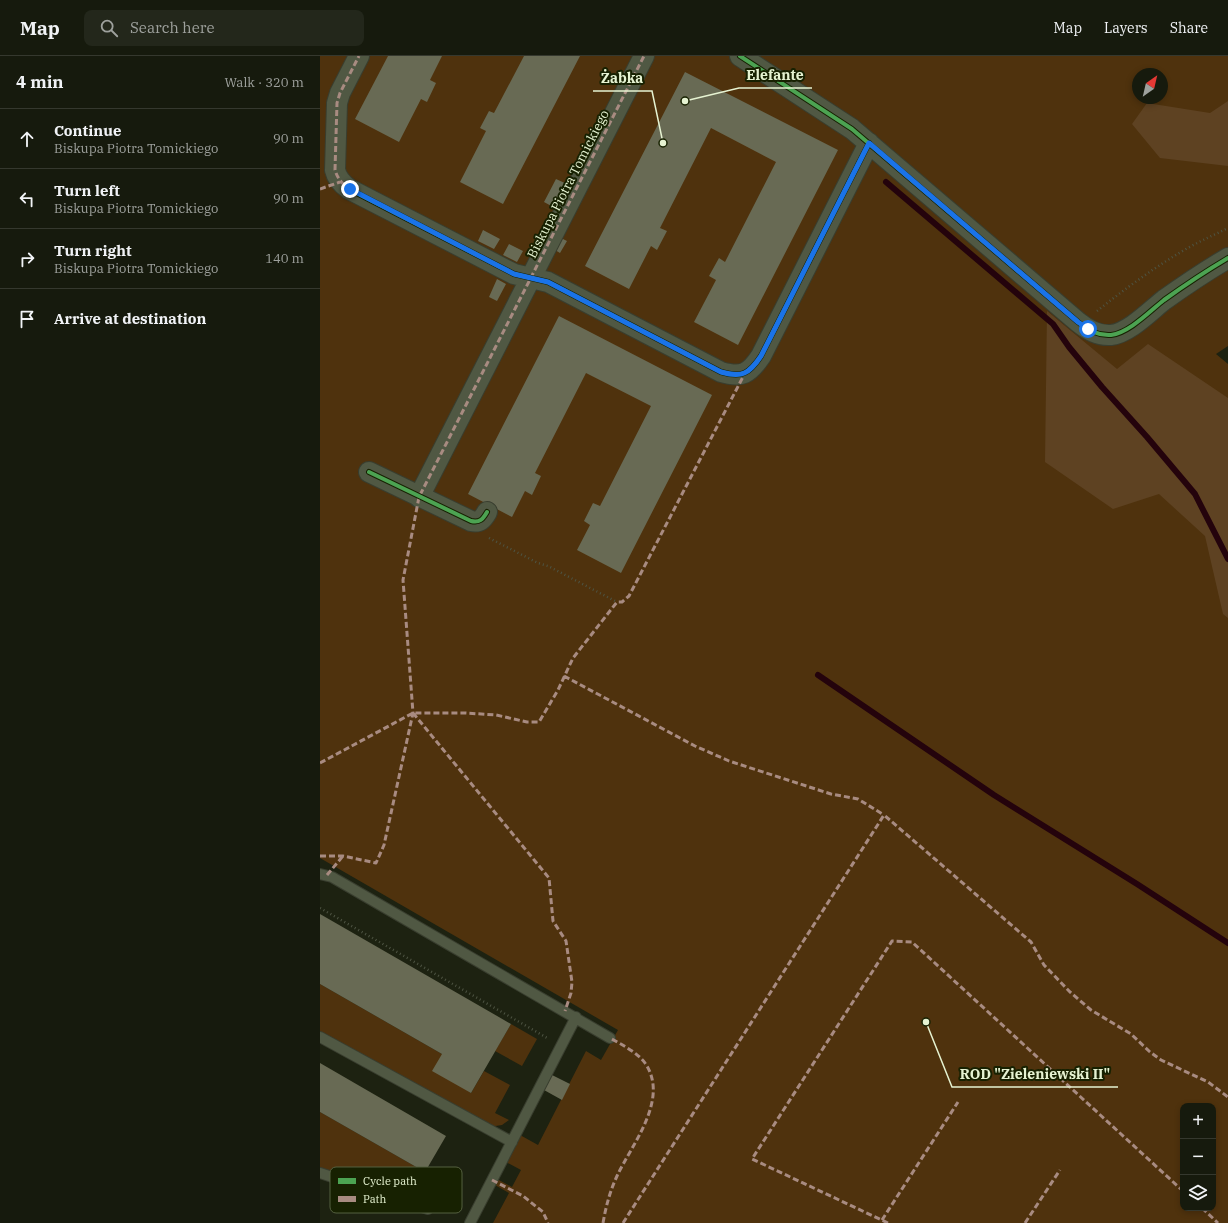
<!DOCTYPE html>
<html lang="en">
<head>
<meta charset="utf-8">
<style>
	:root { --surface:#161a0d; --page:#23271b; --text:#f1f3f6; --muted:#9ea19d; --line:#35382e }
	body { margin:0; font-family:"IBM Plex Serif",serif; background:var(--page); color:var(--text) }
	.controls { position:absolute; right:12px; bottom:12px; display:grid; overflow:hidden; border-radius:8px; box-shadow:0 2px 6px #0003 }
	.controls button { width:36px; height:36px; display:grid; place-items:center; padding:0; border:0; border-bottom:1px solid var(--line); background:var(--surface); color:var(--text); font:20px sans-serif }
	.compass { position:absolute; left:812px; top:12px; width:36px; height:36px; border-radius:50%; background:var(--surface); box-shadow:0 2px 6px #0003; rotate:34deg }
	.stop { position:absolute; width:12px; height:12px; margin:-9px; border:3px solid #1a73e8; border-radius:50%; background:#fff }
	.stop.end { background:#1a73e8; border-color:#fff; box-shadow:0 1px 4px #0008 }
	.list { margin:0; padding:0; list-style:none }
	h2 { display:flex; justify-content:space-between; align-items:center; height:52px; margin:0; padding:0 16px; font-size:17px }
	h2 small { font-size:13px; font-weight:400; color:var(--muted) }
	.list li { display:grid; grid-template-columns:26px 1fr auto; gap:12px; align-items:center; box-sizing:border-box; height:60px; padding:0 16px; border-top:1px solid var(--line) }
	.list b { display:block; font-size:15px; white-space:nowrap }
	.list p { margin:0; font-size:13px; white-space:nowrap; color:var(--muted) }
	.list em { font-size:13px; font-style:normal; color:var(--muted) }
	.icon { flex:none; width:22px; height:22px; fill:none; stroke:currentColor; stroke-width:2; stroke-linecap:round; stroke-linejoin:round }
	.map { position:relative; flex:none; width:908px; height:1167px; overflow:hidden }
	header { display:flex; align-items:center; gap:24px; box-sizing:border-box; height:56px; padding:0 20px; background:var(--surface); border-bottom:1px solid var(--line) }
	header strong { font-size:19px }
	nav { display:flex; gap:22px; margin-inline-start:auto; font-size:14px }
	.search { width:280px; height:36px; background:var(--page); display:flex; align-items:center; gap:10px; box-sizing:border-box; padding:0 14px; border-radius:8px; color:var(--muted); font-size:15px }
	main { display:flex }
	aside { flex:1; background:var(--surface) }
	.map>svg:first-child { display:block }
	.green { fill:#4f320d; fill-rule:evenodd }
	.forest { fill:#5e4222 }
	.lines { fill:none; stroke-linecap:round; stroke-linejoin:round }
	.stream { stroke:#24030c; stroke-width:6 }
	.building { fill:#686a54 }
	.lane-casing { stroke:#393e2f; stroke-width:12 }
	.street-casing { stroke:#393e2f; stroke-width:22 }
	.path { stroke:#4e5443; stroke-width:2.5; stroke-dasharray:1 3; stroke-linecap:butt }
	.lane { stroke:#505843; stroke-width:10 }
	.street { stroke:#505843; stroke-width:20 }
	.quiet { stroke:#a88b81; stroke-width:3; stroke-dasharray:6 3; stroke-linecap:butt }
	.cycleway-casing { stroke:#172101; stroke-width:6 }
	.cycleway { stroke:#4ca352; stroke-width:4 }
	.route { stroke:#1a73e8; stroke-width:5 }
	.labels { text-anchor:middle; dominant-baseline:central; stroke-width:4; stroke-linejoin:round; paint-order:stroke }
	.street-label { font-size:13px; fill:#e6f3d2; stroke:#172101 }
	.key { fill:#172101; stroke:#556040; stroke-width:1 }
	.key-label { font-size:11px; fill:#e6f3d2 }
	.leader { fill:none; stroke:#e6f3d2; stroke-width:1.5 }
	.callout-dot { fill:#e6f3d2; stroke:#172101; stroke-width:1.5 }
	.callout-label { font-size:14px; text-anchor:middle; font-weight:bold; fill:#e6f3d2; stroke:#172101; stroke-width:4; stroke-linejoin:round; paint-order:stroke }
</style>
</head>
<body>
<header>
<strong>Map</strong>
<div class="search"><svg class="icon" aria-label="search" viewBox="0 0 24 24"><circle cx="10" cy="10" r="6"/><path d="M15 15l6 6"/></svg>Search here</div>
<nav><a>Map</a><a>Layers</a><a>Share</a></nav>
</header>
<main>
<aside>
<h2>4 min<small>Walk · 320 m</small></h2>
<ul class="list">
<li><svg class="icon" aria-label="ahead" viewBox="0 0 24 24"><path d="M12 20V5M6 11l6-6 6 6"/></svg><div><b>Continue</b><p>Biskupa Piotra Tomickiego</p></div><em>90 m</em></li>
<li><svg class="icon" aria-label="left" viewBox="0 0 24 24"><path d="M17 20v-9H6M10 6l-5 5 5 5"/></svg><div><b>Turn left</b><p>Biskupa Piotra Tomickiego</p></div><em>90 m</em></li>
<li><svg class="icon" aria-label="right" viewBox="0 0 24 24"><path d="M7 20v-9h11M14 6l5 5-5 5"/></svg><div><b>Turn right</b><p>Biskupa Piotra Tomickiego</p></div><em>140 m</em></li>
<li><svg class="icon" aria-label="arrive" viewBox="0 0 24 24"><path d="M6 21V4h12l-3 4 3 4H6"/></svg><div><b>Arrive at destination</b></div></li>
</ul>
</aside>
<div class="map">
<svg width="908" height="1167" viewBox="0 0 908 1167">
	<rect width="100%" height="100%" fill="#1d2211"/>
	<path class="green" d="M0 0H908V290L896 298 908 308V1167H173L189 1137 175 1129 177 1123 192 1131 201 1114 186 1106 200 1079 218 1089 266 995 281 1004 298 974 0 802ZM818 18H842V42H818ZM863 1050H893V1152H863Z
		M0 928 122 998 151 1037 164 1015 190 1029 175 1057 189 1064 182 1069 169 1071 0 979Z
		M191 968 217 983 202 1010 175 995Z
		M0 1056 105 1116 140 1133 129 1156 0 1114Z"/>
	<path class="forest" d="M908 45V110L840 102 812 68 827 47 890 57Z
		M727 255 797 313 828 288 908 342V562L903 558 885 480 839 438 793 453 725 406Z"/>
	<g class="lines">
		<path class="stream" d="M566 126 733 268 749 291 782 331 827 381 875 438 908 503
			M498 619 674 739 817 828 908 887"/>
	</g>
	<path class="building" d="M68 0H122L110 24 116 27 107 46 101 43 79 86 35 63Z
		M204 0H260L183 148 140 126 166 75 160 72 169 55 174 57Z
		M365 16 518 94 418 289 374 266 396 224 389 220 399 202 405 206 456 106 391 72 340 172 347 175 337 194 331 190 309 233 265 210Z
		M236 123 247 128 235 152 224 146Z
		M163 174 180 183 174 193 158 185Z
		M241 182 247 185 240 197 235 194Z
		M189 188 203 195 197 206 183 199Z
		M177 223 186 228 177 245 169 241Z
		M239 260 392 339 301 517 257 494 270 469 264 465 273 447 280 450 331 350 266 317 215 417 221 420 212 439 205 435 192 461 148 438Z
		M0 858 191 968 151 1037 112 1015 122 998 0 928Z
		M0 1007 126 1080 105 1116 0 1056Z
		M232 1019 250 1028 242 1044 224 1034Z"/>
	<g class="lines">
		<g class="lane-casing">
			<path id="lane" d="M0 818 12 821 290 982
				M0 981 192 1086
				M0 1117 108 1153
				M150 1167 256 961"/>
		</g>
		<g class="street-casing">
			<path id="street" d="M39 0 20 37 17 47 15 114C17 123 22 128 29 133L194 218 228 226 401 316C422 322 429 318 441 300L549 87
				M420 0 532 73 758 266C768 274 778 280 791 279 809 277 830 255 844 244 865 229 886 215 908 202
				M49 416 151 465C160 467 163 463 167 456
				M99 441 324 0"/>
		</g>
		<path class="path" d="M777 255C806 232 835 211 866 193 880 185 894 179 908 172
			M169 482 218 507 228 510 297 546
			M0 852 229 983"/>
		<use href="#lane" class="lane"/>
		<use href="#street" class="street"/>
		<path class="quiet" d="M0 133 20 126
			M32 134C23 129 18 124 15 114L17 47 20 37 39 0
			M244 620 375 690 409 705 511 738 538 743 564 759
			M93 657 229 822 233 865 246 885 252 926 251 937 245 955
			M0 707 93 657H145L176 659 207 666H219L238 634 253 602 297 546H302L309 540 425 317
			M0 800H23L56 807 64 789 93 657 83 524 99 441 324 0
			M7 819 23 800
			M172 1124 203 1140 223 1156 228 1167
			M882 1152 898 1167
			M562 1164 638 1046
			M283 1167C286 1150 290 1135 297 1120 312 1088 350 1043 325 1007 318 997 301 988 290 982
			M303 1167 564 759 711 886 724 909 750 936 771 954 811 978 830 996 841 1004 888 1026 908 1041
			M568 1167 432 1103 572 885 592 886 863 1135
			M705 1167 740 1114"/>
		<g class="cycleway-casing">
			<path id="cycleway" d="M420 0 532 73 758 266C768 274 778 280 791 279 809 277 830 255 844 244 865 229 886 215 908 202
				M29 133 194 218 228 226 401 316C422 322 429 318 441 300L549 87
				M49 416 151 465C160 467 163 463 167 456"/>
		</g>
		<use href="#cycleway" class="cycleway"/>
	</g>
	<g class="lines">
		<path class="route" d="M30 133 194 218 228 226 401 316C422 322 429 318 441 300L549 87 758 266 768 273"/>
	</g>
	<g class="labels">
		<g class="street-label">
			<text transform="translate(248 128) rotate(-63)">Biskupa Piotra Tomickiego</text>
		</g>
	</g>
	<rect x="10" y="1111" width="132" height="46" rx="6" class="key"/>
	<rect x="18" y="1122" width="18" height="6" fill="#4ca352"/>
	<rect x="18" y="1140" width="18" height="6" fill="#a88b81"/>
	<g class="key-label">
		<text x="43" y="1129">Cycle path</text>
		<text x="43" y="1147">Path</text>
	</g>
	<path class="leader" d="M365 45L419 32H492M343 87L332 35H273M606 966L632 1031H798"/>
	<g class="callout-dot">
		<circle cx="365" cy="45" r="4"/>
		<circle cx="343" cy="87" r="4"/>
		<circle cx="606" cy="966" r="4"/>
	</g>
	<g class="callout-label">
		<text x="455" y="24">Elefante</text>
		<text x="302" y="27">Żabka</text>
		<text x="715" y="1023">ROD "Zieleniewski II"</text>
	</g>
</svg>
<div class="controls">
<button>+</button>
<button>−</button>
<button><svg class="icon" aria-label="layers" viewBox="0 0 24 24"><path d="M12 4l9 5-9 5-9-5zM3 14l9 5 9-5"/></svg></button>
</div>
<svg class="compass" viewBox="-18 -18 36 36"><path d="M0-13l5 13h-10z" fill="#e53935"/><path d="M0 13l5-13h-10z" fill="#9ea19d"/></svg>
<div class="stop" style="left:768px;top:273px"></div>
<div class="stop end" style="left:30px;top:133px"></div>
</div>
</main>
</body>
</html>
